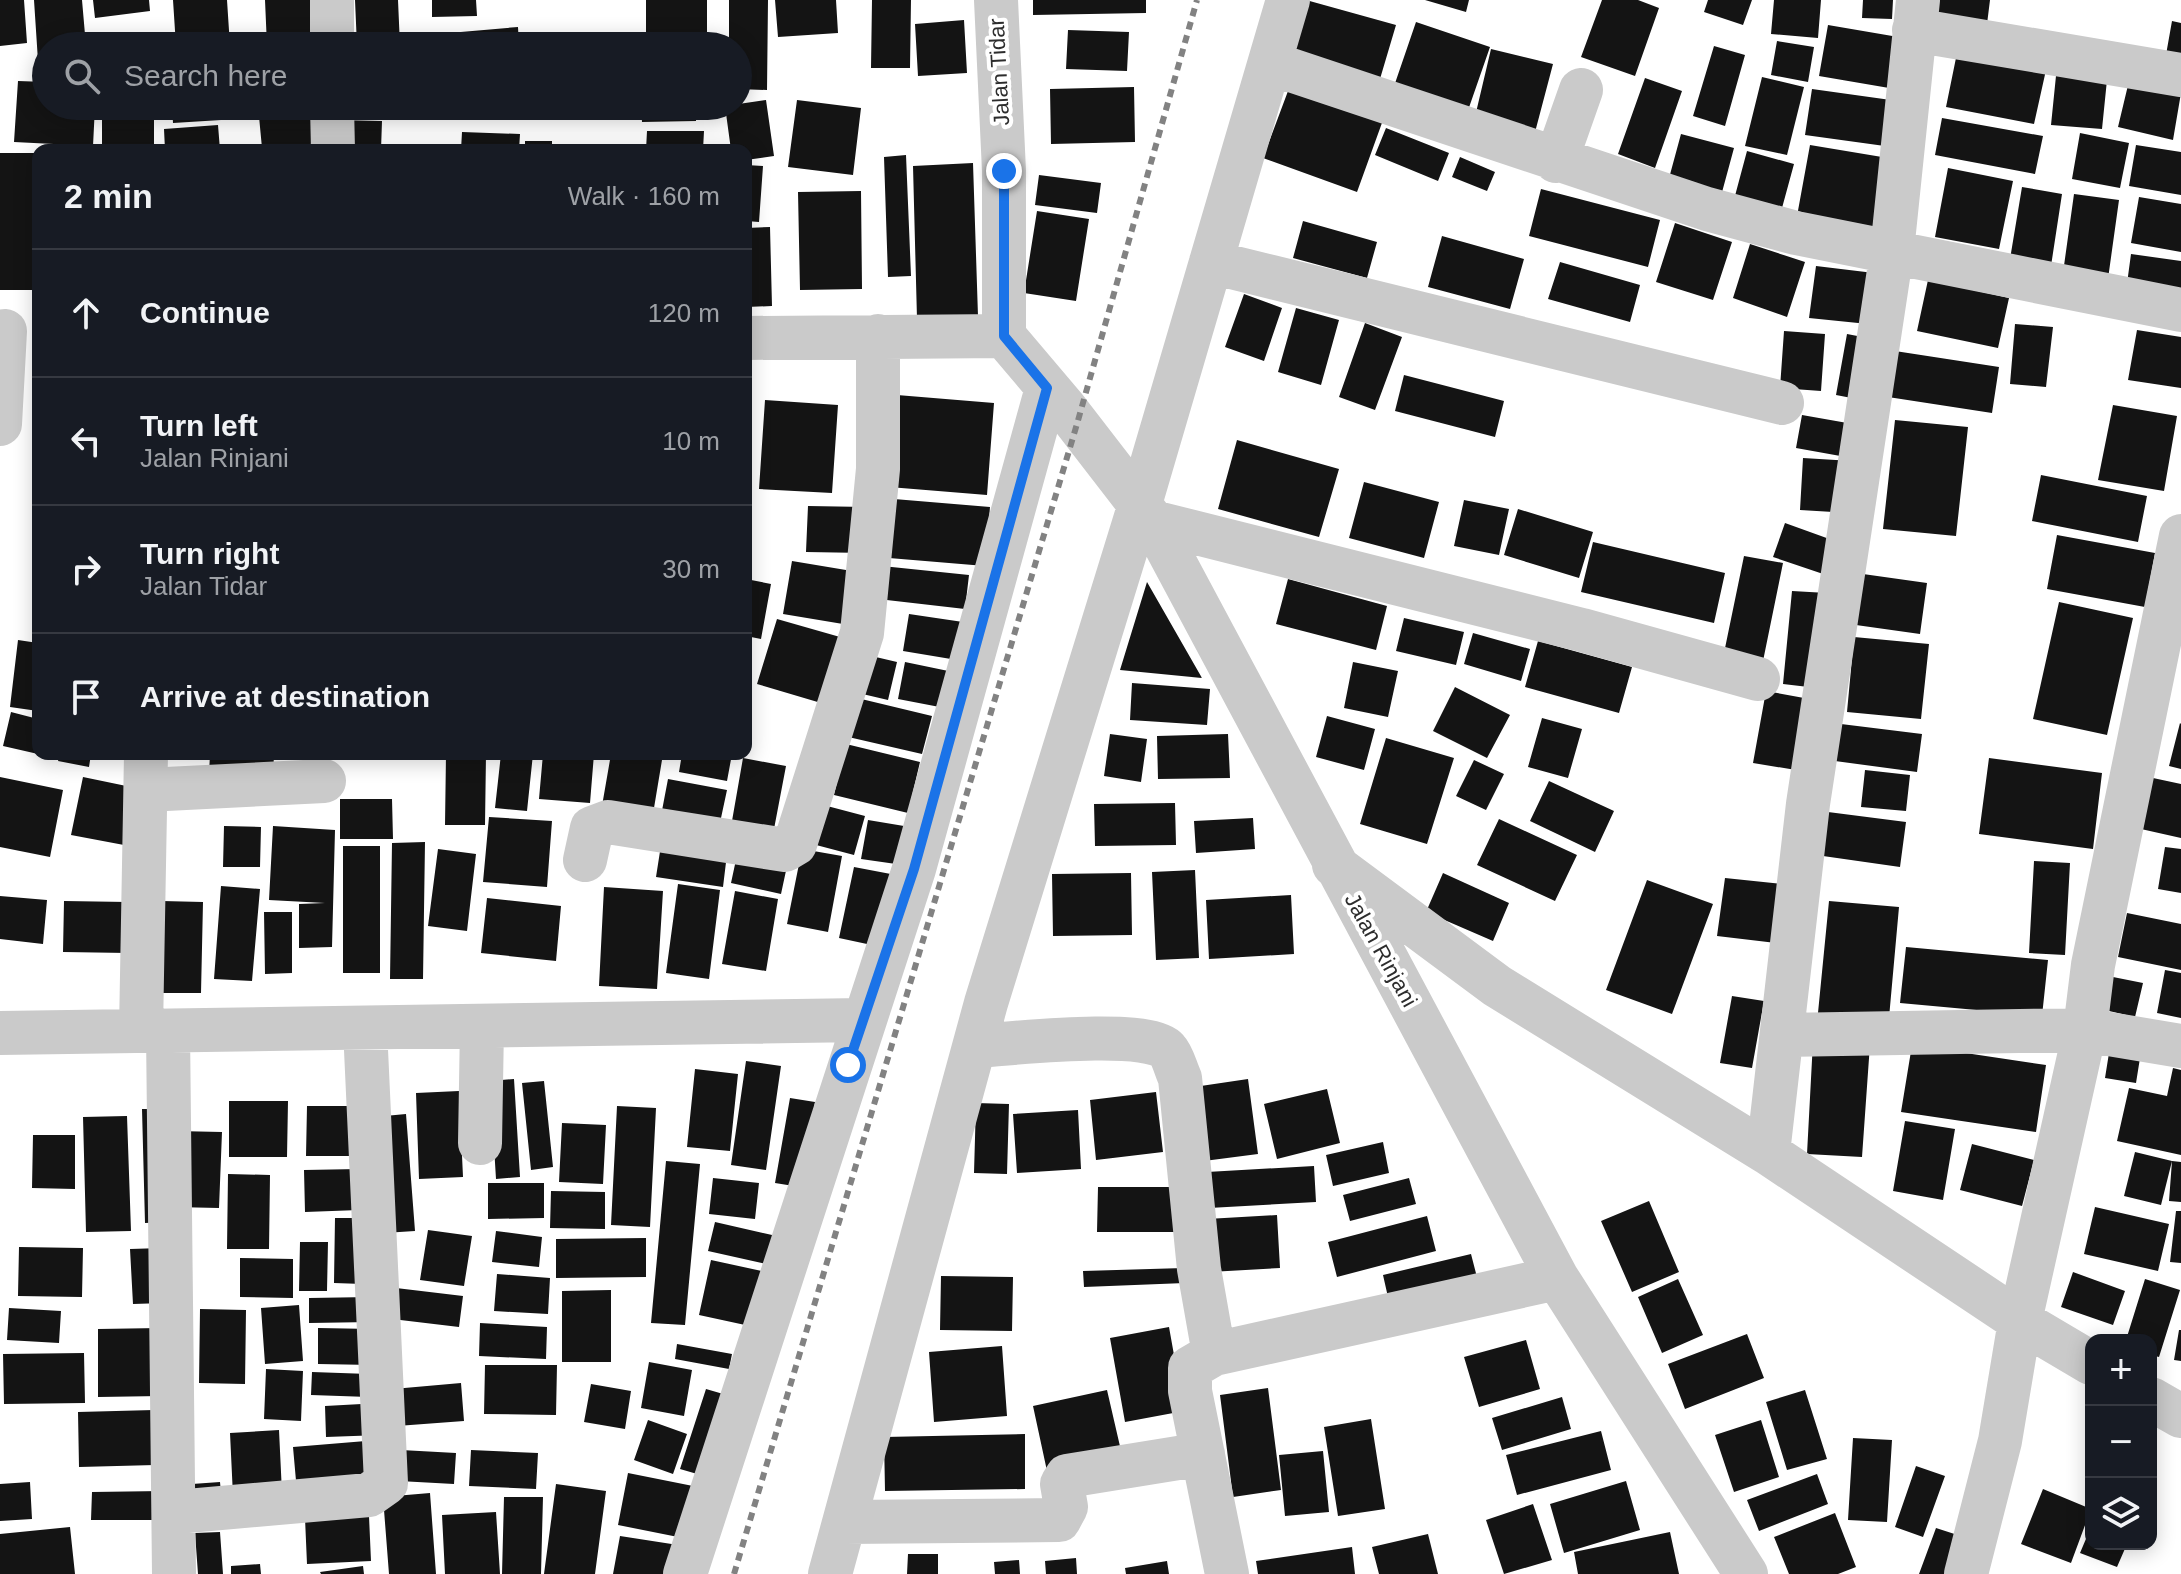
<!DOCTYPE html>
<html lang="en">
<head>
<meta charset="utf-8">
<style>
	:root { --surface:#171b24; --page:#20242c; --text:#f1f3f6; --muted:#9ea1a6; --line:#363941 }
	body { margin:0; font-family:Arial,sans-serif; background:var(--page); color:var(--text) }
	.controls { position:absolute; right:24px; bottom:24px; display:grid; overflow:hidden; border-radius:16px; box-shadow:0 4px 20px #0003 }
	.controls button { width:72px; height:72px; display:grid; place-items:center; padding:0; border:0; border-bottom:2px solid var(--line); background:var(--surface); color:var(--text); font:40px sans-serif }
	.stop { position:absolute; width:24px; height:24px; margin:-18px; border:6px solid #1a73e8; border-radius:50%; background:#fff }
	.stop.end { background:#1a73e8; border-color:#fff; box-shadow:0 2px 8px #0008 }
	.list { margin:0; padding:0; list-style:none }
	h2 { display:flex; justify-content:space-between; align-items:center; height:104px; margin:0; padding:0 32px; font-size:34px }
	h2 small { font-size:26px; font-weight:400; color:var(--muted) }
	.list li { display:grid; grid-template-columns:52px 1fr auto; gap:24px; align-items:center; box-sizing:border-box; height:128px; padding:0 32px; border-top:2px solid var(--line) }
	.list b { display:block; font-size:30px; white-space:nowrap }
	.list p { margin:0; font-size:26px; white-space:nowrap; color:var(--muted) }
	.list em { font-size:26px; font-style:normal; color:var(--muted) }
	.icon { flex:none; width:44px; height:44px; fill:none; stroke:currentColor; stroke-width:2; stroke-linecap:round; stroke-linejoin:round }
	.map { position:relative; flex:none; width:2181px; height:1574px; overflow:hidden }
	.search { position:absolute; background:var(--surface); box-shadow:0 4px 20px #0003; left:32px; top:32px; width:720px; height:88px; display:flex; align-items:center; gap:20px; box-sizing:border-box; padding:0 28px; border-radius:44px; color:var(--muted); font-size:30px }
	.panel { position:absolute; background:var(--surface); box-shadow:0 4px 20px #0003; left:32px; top:144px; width:720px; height:616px; border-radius:16px }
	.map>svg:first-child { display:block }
	.building { fill:#141414 }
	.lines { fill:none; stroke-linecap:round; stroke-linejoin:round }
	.minor { stroke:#cacaca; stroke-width:44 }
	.rail { stroke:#828282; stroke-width:6; stroke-dasharray:8 6; stroke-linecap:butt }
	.route { stroke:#1a73e8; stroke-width:10 }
	.labels { text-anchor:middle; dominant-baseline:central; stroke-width:8; stroke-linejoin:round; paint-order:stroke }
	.street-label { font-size:22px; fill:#2d2d2d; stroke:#fff }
</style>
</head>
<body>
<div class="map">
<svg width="2181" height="1574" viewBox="0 0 2181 1574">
	<rect width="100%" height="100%" fill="#fff"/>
	<path class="building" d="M0 0H24L27 43 0 46Z
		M34 0H82L86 46H46V61H38Z
		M93 0H149L150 11 95 18Z
		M173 0H227L230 46H176Z
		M265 0H322L325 46H267Z
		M355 0H398L400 46H357Z
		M432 0H476L477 16 432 17Z
		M646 0H707V46H646Z
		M729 0H768L767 90 738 89V46H729Z
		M775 0H836L838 33 778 37Z
		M872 0H911L910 68H871Z
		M1033 0H1146V13L1033 15Z
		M1306 0 1396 25 1377 89 1287 62Z
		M1425 0H1469L1466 12Z
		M1602 0H1638L1659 8 1635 76 1581 57Z
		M1708 0H1752L1743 25 1704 12Z
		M1774 0H1821L1818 38 1771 34Z
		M1863 0H1893L1892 19 1862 18Z
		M1938 0H1990L1987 24 1936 16Z
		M964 20 967 73 918 76 915 24Z
		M2172 21 2181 23V68L2164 66Z
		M1416 22 1490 47 1465 119 1391 95Z
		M1828 25 1904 38 1895 89 1819 76Z
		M518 27 519 46H427L426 35Z
		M1068 30 1129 32 1127 71 1066 69Z
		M1777 41 1814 47 1808 82 1771 75Z
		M1714 46 1745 55 1725 126 1693 116Z
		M1491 49 1553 64 1534 136 1474 121Z
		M1957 53 2046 70 2034 124 1946 107Z
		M2057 66 2108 70 2102 129 2051 125Z
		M1294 75 1387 109 1357 192 1263 158Z
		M1762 77 1804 87 1787 155 1745 146Z
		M1645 78 1682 91 1655 168 1618 154Z
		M18 81 46 82V106H95L93 146 14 142Z
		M2129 81 2181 93 2173 140 2118 127Z
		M1134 87 1135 142 1051 144 1050 89Z
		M1812 89 1898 101 1892 147 1805 135Z
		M766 100 774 156 746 160V150H731L725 106Z
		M797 100 861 108 853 175 788 167Z
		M102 106H154V150H102Z
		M172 106H220L221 120 173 123Z
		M258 106H319L322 143 262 148Z
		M641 106H696V121L642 122Z
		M1942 118 2043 136 2035 174 1935 155Z
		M337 120 382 121 381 150H337Z
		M218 125 220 150H165L164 129Z
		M1386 128 1449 153 1438 181 1375 155Z
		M647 131H704L703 150H646Z
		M462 132 520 134 519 150H461Z
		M2080 133 2129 143 2120 188 2072 179Z
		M1681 134 1734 148 1718 207 1665 193Z
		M525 141H552V150H525Z
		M1810 145 1888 158 1874 241 1795 227Z
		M2136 145 2181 152V195L2129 186Z
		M1747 151 1794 164 1779 219 1732 207Z
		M0 153H38V290H0Z
		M906 155 911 276 888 277 884 157Z
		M1460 157 1495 172 1487 191 1452 177Z
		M973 163 978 316 917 319 913 166Z
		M746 165 763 166 759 222 746 221Z
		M1948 168 2013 181 1999 249 1935 237Z
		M1039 175 1101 183 1097 213 1035 205Z
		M2022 187 2062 194 2051 266 2010 259Z
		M1541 189 1660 220 1648 267 1529 236Z
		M861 191 862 289 800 290 798 192Z
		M2074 194 2119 200 2107 286 2062 280Z
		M2139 197 2181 204V252L2131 243Z
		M1037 211 1089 219 1076 301 1024 293Z
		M1303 221 1377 242 1367 278 1293 258Z
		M1675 223 1732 242 1713 300 1656 282Z
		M770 227 772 306 746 307V228Z
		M1442 236 1524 259 1510 309 1428 287Z
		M1750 244 1805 262 1787 317 1733 298Z
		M2131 254 2181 261V298L2126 291Z
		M1560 262 1640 285 1630 322 1548 299Z
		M1816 266 1874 273 1868 324 1809 318Z
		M1928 280 2009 298 1998 348 1917 331Z
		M1244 294 1282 308 1264 361 1225 347Z
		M1296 308 1339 320 1321 385 1278 372Z
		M1365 323 1402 337 1375 410 1339 397Z
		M2015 324 2053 327 2046 387 2010 384Z
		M2137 330 2181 337V388L2128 380Z
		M1784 331 1825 334 1821 391 1780 388Z
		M1847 334 1873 339 1862 400 1836 395Z
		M1895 351 1999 367 1992 413 1888 397Z
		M1404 375 1504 401 1495 437 1395 411Z
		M897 395 994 403 987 495 889 487Z
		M765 400 838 405 832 493 759 489Z
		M2113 405 2177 416 2164 491 2098 480Z
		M1802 415 1853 424 1846 457 1796 448Z
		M1895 420 1968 427 1956 536 1883 529Z
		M1237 440 1339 469 1319 537 1218 509Z
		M1803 458 1852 461 1850 513 1800 510Z
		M2041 475 2147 496 2138 542 2032 521Z
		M1364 482 1439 502 1424 558 1349 538Z
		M882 498 990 507 985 566 877 557Z
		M1464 500 1509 509 1499 555 1454 546Z
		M808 506 867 507 866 553 806 552Z
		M1518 509 1593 532 1579 578 1504 555Z
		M1785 523 1846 545 1835 578 1773 557Z
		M2057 535 2155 553 2145 607 2047 589Z
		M1593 542 1725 573 1714 623 1581 592Z
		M1744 556 1783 563 1763 661 1724 653Z
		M792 561 858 572 849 625 783 614Z
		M882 566 969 575 965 609 878 599Z
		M1863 574 1927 583 1920 634 1856 625Z
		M746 579 771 584 761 639 746 636Z
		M1288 579 1387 606 1376 650 1276 624Z
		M1147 582 1202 678 1120 670Z
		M1792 591 1827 593 1817 688 1783 684Z
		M2059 602 2133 618 2107 735 2033 719Z
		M909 614 963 622 957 660 903 651Z
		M1404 618 1464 632 1456 665 1396 651Z
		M777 619 840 637 821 703 757 684Z
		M1473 633 1530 649 1521 681 1464 664Z
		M1854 637 1929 644 1921 719 1847 712Z
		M18 640 38 643V711L10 707Z
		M1538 641 1632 667 1619 713 1525 687Z
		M863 654 897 662 888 700 854 692Z
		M905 662 958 673 950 709 898 699Z
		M1353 662 1398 671 1388 717 1344 708Z
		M1132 683 1210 689 1207 725 1130 720Z
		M1455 687 1510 715 1487 758 1433 731Z
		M1766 691 1815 700 1802 771 1753 763Z
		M853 697 932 716 922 754 844 736Z
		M11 712 38 719V754L3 746Z
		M1327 716 1375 729 1364 770 1316 757Z
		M1542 718 1582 729 1568 778 1528 767Z
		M2180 723 2181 724V769L2169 766Z
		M1841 724 1922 734 1917 772 1835 761Z
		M1110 734 1147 739 1141 782 1104 776Z
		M1228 734 1230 778 1158 779 1157 736Z
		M1386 738 1454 758 1427 844 1360 824Z
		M846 744 920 762 908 813 834 795Z
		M60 754H91L89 767 58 761Z
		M101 754H133L132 761 100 757Z
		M210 754H274L273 777 209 774Z
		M373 754H417V759L373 758Z
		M446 754H486L485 825H445Z
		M501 754H533L527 811 495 808Z
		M543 754H594L590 803 539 799Z
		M611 754H663L653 814 602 806Z
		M682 754H732L727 781 679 772Z
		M743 758 786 766 774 829 732 821Z
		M1989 758 2102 773 2093 849 1979 834Z
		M1474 760 1504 774 1486 810 1456 796Z
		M1865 770 1910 775 1906 811 1861 807Z
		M0 777 63 790 50 857 0 847Z
		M83 777 136 788 124 845 71 835Z
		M2153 778 2181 784V838L2141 829Z
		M668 779 727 790 718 832 660 821Z
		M1549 781 1614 811 1595 852 1530 821Z
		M340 799H392L393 839H340Z
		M812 802 865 816 854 855 801 841Z
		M1175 803 1176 845 1095 846 1094 804Z
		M1828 812 1906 822 1900 867 1823 856Z
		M489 817 552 821 547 887 483 882Z
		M1253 818 1255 849 1196 853 1194 821Z
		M1499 819 1577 855 1555 901 1477 865Z
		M868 820 916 828 910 866 861 859Z
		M224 826 261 827 260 867H223Z
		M273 826 335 830 332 947 299 948V904L325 903 269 900Z
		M425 842 423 979H390L392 843Z
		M661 845 727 854 723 887 656 877Z
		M343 846H380V973H343Z
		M2165 847 2181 849V893L2158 889Z
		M438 849 476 854 467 931 428 926Z
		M802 849 842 856 828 932 787 924Z
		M737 855 787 866 781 894 731 883Z
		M2034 861 2070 863 2065 955 2029 953Z
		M854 867 896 875 881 947 839 938Z
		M1195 870 1199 958 1156 960 1152 872Z
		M1131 873 1132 935 1053 936 1052 874Z
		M1443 873 1509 903 1493 941 1426 912Z
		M1725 878 1783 884 1776 943 1717 936Z
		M1647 880 1713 904 1672 1014 1606 990Z
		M678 884 720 890 709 979 666 973Z
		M221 886 260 889 252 981 214 979Z
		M604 887 663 891 657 989 599 986Z
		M735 891 778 899 766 971 722 964Z
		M1291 895 1294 954 1209 959 1206 900Z
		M0 896 47 900 43 944 0 939Z
		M487 898 561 906 556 961 481 953Z
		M64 901 128 902V953L63 952Z
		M162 901 203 902 201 993H160Z
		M1829 901 1899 907 1888 1029 1817 1023Z
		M264 912H292V973L265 974Z
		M2127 913 2181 924V970L2118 957Z
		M1906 947 2048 960 2042 1016 1900 1003Z
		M2165 970 2181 973V1018L2157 1013Z
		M2103 975 2143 983 2135 1017 2096 1008Z
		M1732 996 1764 1001 1752 1068 1720 1063Z
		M1813 1041 1870 1044 1862 1157 1807 1154Z
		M1912 1045 2046 1065 2036 1132 1901 1112Z
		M2109 1053 2140 1058 2136 1083 2105 1078Z
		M746 1061 781 1066 766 1170 731 1165Z
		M2173 1068 2181 1070V1155L2117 1141 2129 1088 2167 1096Z
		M695 1069 738 1074 730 1151 687 1147Z
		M514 1079 520 1177 496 1179 490 1081Z
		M1248 1079 1258 1154 1204 1161 1194 1087Z
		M544 1081 553 1167 531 1170 522 1083Z
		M1327 1089 1340 1143 1277 1159 1264 1104Z
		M459 1091 463 1177 419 1179 416 1093Z
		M1156 1092 1163 1152 1096 1160 1090 1100Z
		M790 1098 815 1102 800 1187 775 1183Z
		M229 1101H288L287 1157H229Z
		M976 1103 1009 1104 1007 1174 974 1173Z
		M307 1106H352V1156H306Z
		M617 1106 656 1108 650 1227 611 1225Z
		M142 1109H165L169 1222 145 1223Z
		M1078 1110 1081 1169 1017 1173 1013 1114Z
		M406 1114 415 1231 384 1233 374 1117Z
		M127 1116 131 1231 86 1232 83 1117Z
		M1905 1121 1955 1129 1943 1200 1893 1191Z
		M562 1123 606 1125 603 1184 559 1182Z
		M176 1131 222 1132 219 1208 174 1207Z
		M33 1135H75V1189L32 1188Z
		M1383 1142 1389 1173 1333 1186 1326 1155Z
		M1972 1144 2034 1160 2022 1206 1960 1190Z
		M2135 1152 2172 1161 2161 1205 2124 1196Z
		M666 1161 700 1164 685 1325 651 1323Z
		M2172 1161 2181 1162V1202L2169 1201Z
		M1314 1166 1316 1202 1209 1208 1207 1172Z
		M359 1169V1210L305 1212 304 1170Z
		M228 1174 270 1175 269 1249H227Z
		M713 1178 759 1183 755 1219 709 1214Z
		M1409 1178 1416 1204 1350 1221 1343 1195Z
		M488 1183H544V1218L488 1219Z
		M1098 1187H1184V1232H1097Z
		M551 1191 605 1192V1229L550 1228Z
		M1649 1201 1679 1272 1632 1292 1601 1221Z
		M2095 1207 2169 1224 2158 1271 2084 1254Z
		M2176 1211H2181V1263L2170 1262Z
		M1277 1215 1280 1268 1210 1272 1207 1219Z
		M1427 1216 1436 1251 1337 1277 1328 1242Z
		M335 1218H365L363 1284 334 1283Z
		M715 1222 781 1237 775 1266 708 1251Z
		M428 1230 472 1236 464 1286 420 1280Z
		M496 1231 542 1237 539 1267 492 1262Z
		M646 1238V1277L556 1278V1239Z
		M300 1242H328L327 1291H299Z
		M19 1247 83 1248 82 1297 18 1296Z
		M162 1248 164 1303 133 1304 130 1249Z
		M1471 1254 1479 1285 1390 1306 1383 1275Z
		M240 1258 293 1259V1298L240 1297Z
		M711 1260 771 1273 759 1328 699 1315Z
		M1184 1268 1185 1283 1084 1287 1083 1271Z
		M2073 1272 2125 1291 2113 1325 2061 1307Z
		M497 1274 550 1278 548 1314 494 1311Z
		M941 1276 1013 1277 1012 1331 940 1330Z
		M1678 1279 1703 1335 1662 1353 1638 1297Z
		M2145 1279 2180 1290 2159 1357 2151 1355V1340H2126Z
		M396 1288 463 1296 459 1327 392 1319Z
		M611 1290V1362H562V1291Z
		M371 1297 372 1322 309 1323V1298Z
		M299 1305 303 1361 265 1364 261 1308Z
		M9 1308 61 1311 59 1343 7 1340Z
		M200 1309 246 1310 245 1384 199 1383Z
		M480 1323 547 1327 546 1359 479 1356Z
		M1169 1327 1184 1411 1125 1422 1110 1338Z
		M160 1328 161 1396 98 1397V1329Z
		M318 1328 373 1329V1365L318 1364Z
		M2179 1330H2181V1361L2174 1360Z
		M1747 1334 1764 1378 1685 1409 1668 1364Z
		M1526 1340 1540 1389 1479 1407 1464 1357Z
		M677 1344 732 1354 729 1369 675 1359Z
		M1002 1346 1007 1416 934 1422 929 1352Z
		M84 1353 85 1403 4 1404 3 1354Z
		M649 1362 692 1370 684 1416 641 1408Z
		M485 1365H557L556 1415 484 1414Z
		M266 1369 303 1371 301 1421 264 1419Z
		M312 1372 369 1374V1397L311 1395Z
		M461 1383 464 1421 397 1426 393 1389Z
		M591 1384 631 1391 625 1429 584 1422Z
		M1268 1388 1281 1490 1233 1497 1220 1395Z
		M706 1389 737 1398 711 1478 680 1469Z
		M1107 1390 1122 1455 1047 1471 1033 1406Z
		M1805 1390 1827 1459 1787 1470 1766 1402Z
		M1562 1397 1571 1429 1502 1450 1492 1418Z
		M380 1403 381 1435 326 1437 325 1406Z
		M154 1410 155 1465 79 1467 78 1412Z
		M1371 1419 1385 1509 1338 1516 1324 1427Z
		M648 1420 687 1434 673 1474 634 1460Z
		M1761 1420 1779 1477 1734 1492 1715 1435Z
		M279 1430 282 1493 233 1496 230 1433Z
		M1601 1431 1611 1470 1517 1495 1506 1455Z
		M1025 1434V1489L885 1491 884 1437Z
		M1853 1438 1892 1440 1887 1522 1848 1520Z
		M378 1440 381 1485 297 1492 293 1447Z
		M401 1450 456 1453 454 1484 399 1481Z
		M471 1450 538 1453 536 1489 469 1486Z
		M1323 1451 1329 1512 1285 1516 1279 1455Z
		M1916 1466 1945 1476 1923 1537 1895 1527Z
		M628 1473 698 1487 688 1539 618 1525Z
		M1817 1474 1828 1504 1759 1531 1747 1500Z
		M1626 1481 1640 1530 1564 1553 1550 1504Z
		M30 1482 32 1519 0 1521V1484Z
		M220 1482 222 1503 193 1505 192 1484Z
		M556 1484 606 1491 595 1574H544Z
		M2043 1489 2091 1509 2071 1563 2021 1544Z
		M163 1491 162 1520H91L92 1492Z
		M430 1493 436 1574H389L383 1497Z
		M504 1497H543L541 1574H502Z
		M1533 1504 1552 1560 1504 1574 1486 1520Z
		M496 1512 500 1574H445L442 1515Z
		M1835 1513 1856 1567 1838 1574H1789L1774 1537Z
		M369 1516 371 1561 307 1564 305 1518Z
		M70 1527 75 1574H0V1534Z
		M2091 1527V1544H2127L2117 1567 2080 1553Z
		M1936 1528 1970 1539 1957 1574H1919Z
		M220 1532 223 1574H198L195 1533Z
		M1670 1532 1679 1574H1578L1574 1552Z
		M1428 1534 1438 1574H1379L1372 1547Z
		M620 1536 678 1545 673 1574H613Z
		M1352 1547 1355 1574H1258L1256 1561Z
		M908 1554H938V1574H907Z
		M1076 1558 1077 1574H1046L1045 1561Z
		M1019 1560 1020 1574H995L994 1562Z
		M1167 1561 1169 1574H1126L1125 1568Z
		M260 1564 261 1574H231V1566Z
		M363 1566 364 1574H321L320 1572Z"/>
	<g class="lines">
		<path class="minor" d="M332 0V46
			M996 0 1004 171V336
			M1914 30 2181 75
			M1270 63 1707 209 1796 233 2181 310
			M332 106 333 150
			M1556 161 1581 90
			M1211 262 1782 403
			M1004 336 1065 408 1153 522 1557 1278 1746 1574
			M746 338 1004 336
			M0 424 5 331
			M1153 522 1582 630 1758 679
			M146 790 324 781
			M585 860 592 828 608 822 785 850 795 844 862 633 878 469V336
			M1334 865 1497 986 1768 1153 2020 1321 2085 1030 2093 965 2181 536
			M141 1031 146 754
			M168 1031 174 1574
			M0 1033 863 1020
			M1782 1035 2085 1030 2181 1046
			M975 1046C1008 1044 1148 1028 1167 1050 1173 1056 1176 1070 1180 1078L1199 1269 1214 1354
			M480 1143 482 1026
			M1768 1153 1808 804 1892 251 1918 0
			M2151 1399 2181 1416
			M176 1512 369 1495 386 1483 365 1028
			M845 1522 1059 1520 1066 1507 1062 1484 1067 1476 1203 1454
			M685 1574 914 869 1047 388
			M830 1574 986 1003 1140 504 1288 0
			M1227 1574 1190 1391V1368L1214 1354 1557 1278
			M1966 1574 2000 1441 2020 1321 2091 1363"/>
		<path class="rail" d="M734 1574 1077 424 1197 0"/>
	</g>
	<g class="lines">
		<path class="route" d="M848 1065 914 869 1047 388 1004 336V171"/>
	</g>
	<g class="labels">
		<g class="street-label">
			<text transform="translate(999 72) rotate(-93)">Jalan Tidar</text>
			<text transform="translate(1381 950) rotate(61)">Jalan Rinjani</text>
		</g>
	</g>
</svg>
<div class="controls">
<button>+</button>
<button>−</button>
<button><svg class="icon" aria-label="layers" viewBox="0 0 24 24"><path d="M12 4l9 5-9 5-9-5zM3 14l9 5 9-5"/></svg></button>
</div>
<div class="stop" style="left:848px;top:1065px"></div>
<div class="stop end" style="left:1004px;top:171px"></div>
<div class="search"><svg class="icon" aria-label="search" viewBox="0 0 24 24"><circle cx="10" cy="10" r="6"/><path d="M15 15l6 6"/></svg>Search here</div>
<section class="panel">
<h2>2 min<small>Walk · 160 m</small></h2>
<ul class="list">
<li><svg class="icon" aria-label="ahead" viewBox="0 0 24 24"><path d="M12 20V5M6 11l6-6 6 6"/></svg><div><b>Continue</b></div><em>120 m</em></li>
<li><svg class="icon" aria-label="left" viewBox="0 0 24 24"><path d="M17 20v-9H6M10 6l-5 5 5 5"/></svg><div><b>Turn left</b><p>Jalan Rinjani</p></div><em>10 m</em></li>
<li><svg class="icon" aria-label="right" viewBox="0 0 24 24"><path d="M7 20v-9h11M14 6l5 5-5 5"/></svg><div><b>Turn right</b><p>Jalan Tidar</p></div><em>30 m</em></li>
<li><svg class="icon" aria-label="arrive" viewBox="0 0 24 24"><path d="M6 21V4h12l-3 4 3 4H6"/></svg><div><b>Arrive at destination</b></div></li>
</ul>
</section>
</div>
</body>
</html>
